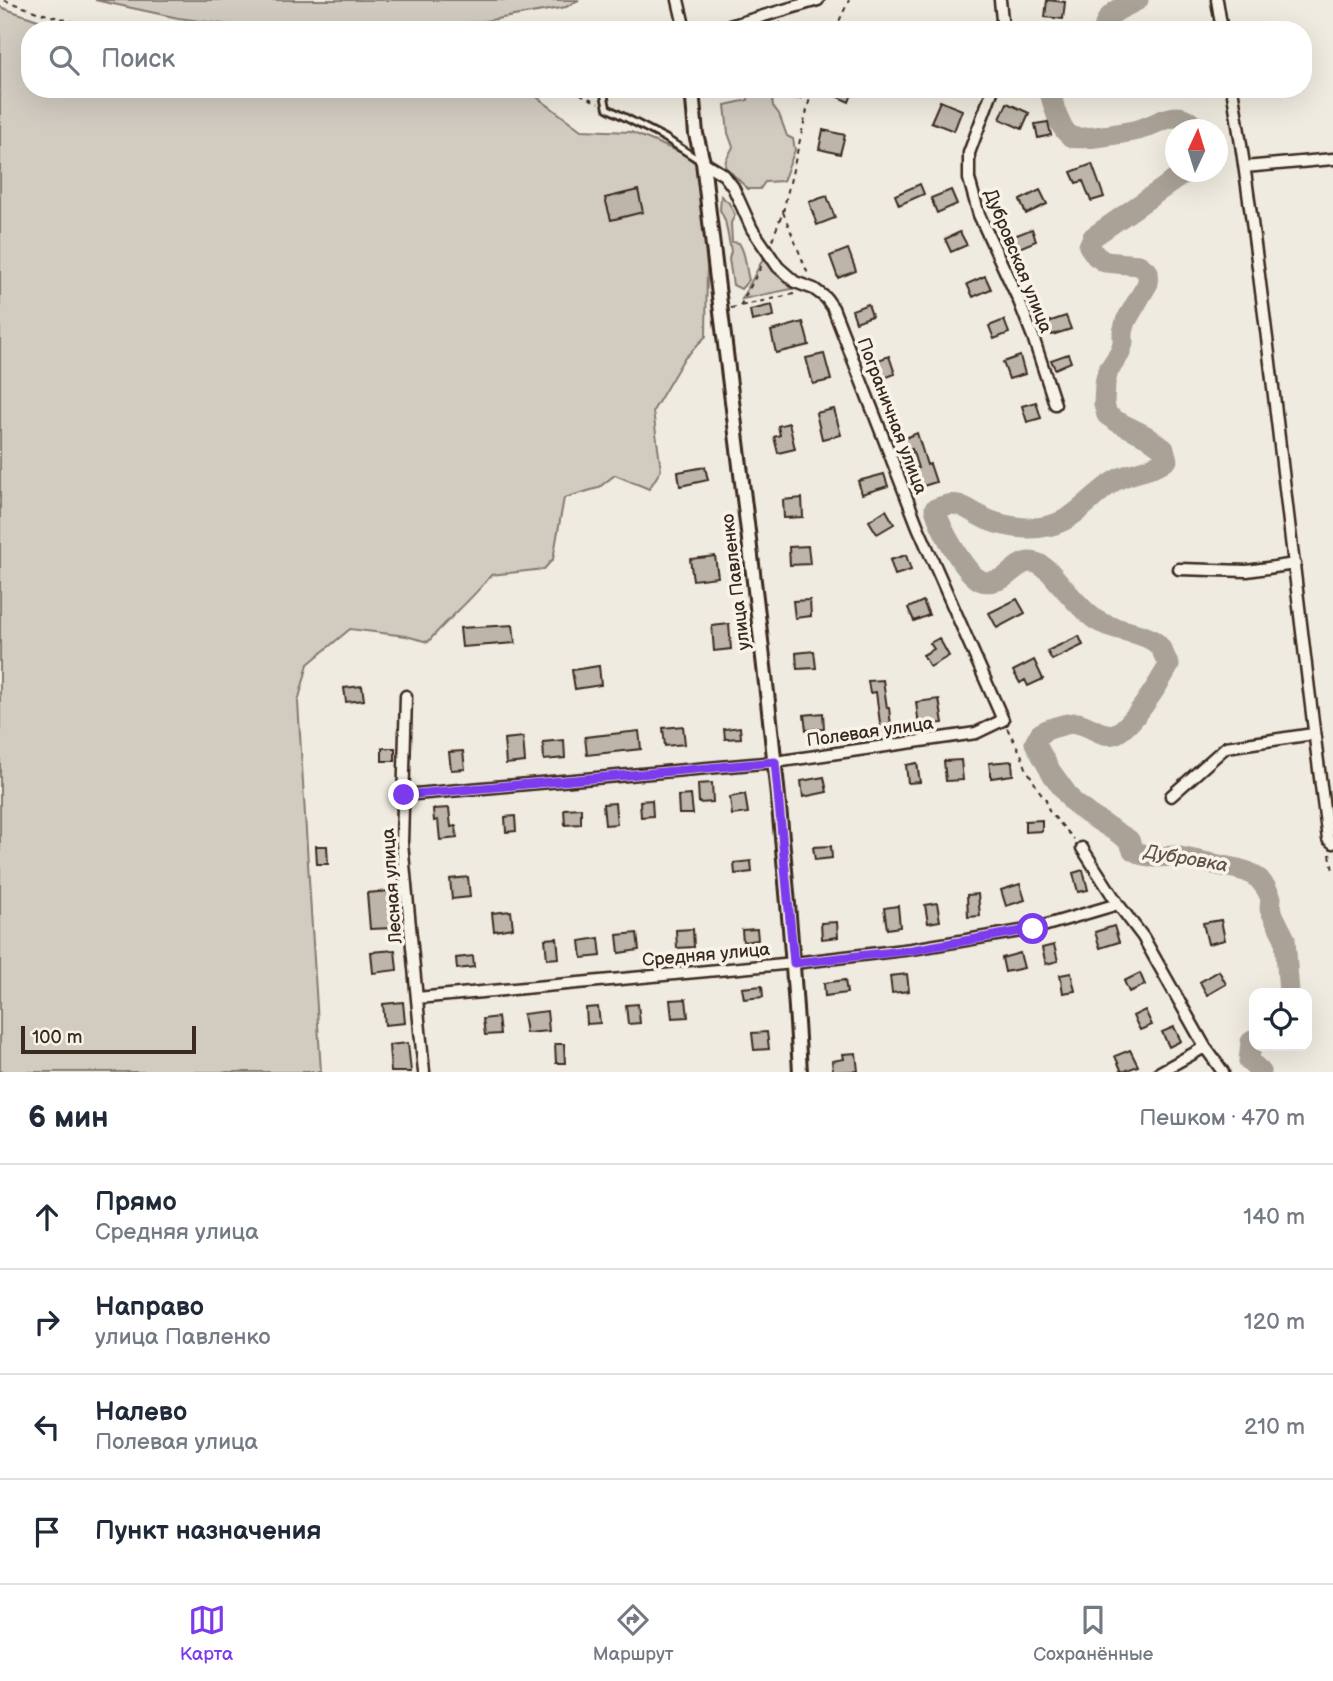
<!DOCTYPE html>
<html lang="ru">
<head>
<meta charset="utf-8">
<style>
	:root { --surface:#fff; --page:#f2f2f3; --text:#1f2937; --muted:#747a83; --line:#e0e1e3; --accent:#7c3aed }
	body { margin:0; font-family:"Balsamiq Sans",sans-serif; background:var(--page); color:var(--text) }
	.controls { position:absolute; right:21px; bottom:21px; display:grid; overflow:hidden; border-radius:14px; box-shadow:0 7px 28px #0002 }
	.controls button { width:63px; height:63px; display:grid; place-items:center; padding:0; border:0; border-bottom:2px solid var(--line); background:var(--surface); color:var(--text); font:35px sans-serif }
	.compass { position:absolute; left:1165px; top:119px; width:63px; height:63px; border-radius:50%; background:var(--surface); box-shadow:0 7px 28px #0002; rotate:4deg }
	.scale { position:absolute; left:21px; bottom:18px; width:175px; box-sizing:border-box; padding-left:7px; border:4px solid #3b2a1e; border-top:0; font-size:19px; line-height:24px; white-space:nowrap; color:#3b2a1e; -webkit-text-stroke:5px #f7f3e8; paint-order:stroke }
	.stop { position:absolute; width:21px; height:21px; margin:-16px; border:5px solid #7c3aed; border-radius:50%; background:#fff }
	.stop.end { background:#7c3aed; border-color:#fff; box-shadow:0 2px 7px #0008 }
	.list { margin:0; padding:0; list-style:none }
	h2 { display:flex; justify-content:space-between; align-items:center; height:91px; margin:0; padding:0 28px; font-size:30px }
	h2 small { font-size:23px; font-weight:400; color:var(--muted) }
	.list li { display:grid; grid-template-columns:46px 1fr auto; gap:21px; align-items:center; box-sizing:border-box; height:105px; padding:0 28px; border-top:2px solid var(--line) }
	.list b { display:block; font-size:26px; white-space:nowrap }
	.list p { margin:0; font-size:23px; white-space:nowrap; color:var(--muted) }
	.list em { font-size:23px; font-style:normal; color:var(--muted) }
	.icon { flex:none; width:38px; height:38px; fill:none; stroke:currentColor; stroke-width:2; stroke-linecap:round; stroke-linejoin:round }
	.map { position:relative; flex:none; width:1333px; height:1072px; overflow:hidden }
	.search { position:absolute; background:var(--surface); box-shadow:0 7px 28px #0002; left:21px; right:21px; top:21px; height:77px; display:flex; align-items:center; gap:18px; box-sizing:border-box; padding:0 24px; border-radius:28px; color:var(--muted); font-size:26px }
	.sheet { height:511px; background:var(--surface) }
	nav { display:flex; justify-content:space-around; align-items:center; box-sizing:border-box; height:98px; border-top:2px solid var(--line); background:var(--surface); font-size:19px; color:var(--muted) }
	nav a { display:grid; justify-items:center; gap:4px }
	nav .on { color:var(--accent) }
	.map>svg:first-child { display:block }
	.green { fill:#d1cbc0; stroke:#867a6f; stroke-width:2 }
	.lines { fill:none; stroke-linecap:round; stroke-linejoin:round }
	.river { stroke:#aaa296; stroke-width:21 }
	.building { fill:#bdb5aa; stroke:#3b2a1e; stroke-width:2 }
	.service-casing { stroke:#3b2a1e; stroke-width:10 }
	.minor-casing { stroke:#3b2a1e; stroke-width:15 }
	.tertiary-casing { stroke:#3b2a1e; stroke-width:18 }
	.path { stroke:#3b2a1e; stroke-width:2; stroke-dasharray:5 5; stroke-linecap:butt }
	.service { stroke:#f7f3e8; stroke-width:4.5 }
	.minor { stroke:#f7f3e8; stroke-width:10 }
	.tertiary { stroke:#f7f3e8; stroke-width:12 }
	.route { stroke:#7c3aed; stroke-width:9 }
	.labels { text-anchor:middle; dominant-baseline:central; stroke-width:7; stroke-linejoin:round; paint-order:stroke }
	.street-label { font-size:18px; fill:#3b2a1e; stroke:#f7f3e8 }
	.water-label { font-size:19px; font-style:italic; fill:#625448; stroke:#f7f3e8 }
</style>
</head>
<body>
<div class="map">
<svg width="1333" height="1072" viewBox="0 0 1333 1072">
	<rect width="100%" height="100%" fill="#efebe0"/>
	<filter id="ink" filterUnits="userSpaceOnUse"><feTurbulence type="fractalNoise" baseFrequency=".0143" numOctaves="2"/><feDisplacementMap in="SourceGraphic" scale="14" xChannelSelector="R" yChannelSelector="G"/><feConvolveMatrix kernelMatrix="1 2 1 2 8 2 1 2 1" color-interpolation-filters="sRGB"/></filter>
	<g filter="url(#ink)">
		<path class="green" d="M95 0H579L566 7 479 22 433 26 282 30 252 28 178 18Z
			M0 7 67 30H30V89H526L581 130 631 132 682 153 698 165 707 267 706 336 683 360 653 411 661 470 649 489 615 475 598 488 564 498 553 559 544 569 491 575C472 600 448 618 428 642L406 636 350 629 308 664 298 702 321 1072H0Z
			M769 89H803L800 99 777 96 772 99 773 106 779 114 787 136 793 139 795 150 783 181 765 182 760 189H748L725 167 726 160 733 147 728 133 725 105 748 100 749 94 769 95Z
			M721 196 729 203 735 215 731 223 732 242 739 243C747 255 745 267 749 280L741 289 733 285 729 259 731 251 725 220 720 210Z
			M763 259 792 289 742 299Z"/>
		<g class="lines">
			<path class="river" d="M1104 30C1106 11 1124 8 1138 0
				M1049 89C1053 102 1059 132 1073 137 1081 141 1129 132 1138 130 1160 124 1179 104 1197 130
				M1183 172 1179 177 1093 237 1089 246 1096 256 1105 262 1139 265 1148 272V283L1126 321 1123 332V343L1120 353 1108 371 1105 383 1104 404 1107 415 1116 421 1146 436 1164 449 1167 460C1161 463 1154 466 1148 469 1136 473 1123 475 1113 482 1080 505 1070 530 1025 528 1013 527 1000 525 988 520 966 511 961 497 935 509 940 527 965 575 982 581 988 583 997 581 1003 578 1012 573 1020 561 1031 562 1038 562 1045 568 1050 572 1062 586 1082 611 1096 620 1114 632 1146 631 1158 645 1163 650 1165 659 1169 665 1161 680 1130 731 1114 734 1100 737 1090 725 1077 723 1071 722 1045 729 1040 734 1039 735 1036 742 1035 743L1051 772 1072 801 1088 814 1129 840 1133 850 1143 855 1154 857 1175 856 1238 869 1248 872 1259 879 1266 888 1271 898 1270 909 1285 939 1289 993
				M1254 1040 1251 1042 1249 1061 1261 1072"/>
		</g>
		<path class="building" d="M1047 0 1065 2 1063 19 1045 17Z
			M820 89H854L849 102Z
			M940 101 962 110 954 131 931 122Z
			M1007 103 1029 113 1022 129 1000 119Z
			M1048 122 1051 135 1038 138 1035 124Z
			M823 130 845 135 840 154 819 149Z
			M1092 164 1104 197 1091 201 1083 181 1076 183 1071 172Z
			M920 184 924 194 899 205 895 195Z
			M638 190 643 212 611 220 605 198Z
			M951 190 957 204 937 213 931 198Z
			M1040 190 1047 204 1026 214 1020 200Z
			M827 196 835 218 817 225 809 202Z
			M1032 229 1036 241 1019 248 1014 236Z
			M960 232 967 245 951 252 945 239Z
			M848 249 856 271 838 278 830 256Z
			M985 276 991 289 973 297 967 284Z
			M868 304 872 316 856 322 852 310Z
			M772 305 774 316 752 321 750 310Z
			M1066 316 1071 329 1052 335 1048 322Z
			M1004 320 1009 333 994 339 989 326Z
			M803 322 809 345 776 353 771 331Z
			M824 354 831 380 813 384 806 358Z
			M1068 354 1071 362 1055 369 1051 360Z
			M889 356 895 374 879 380 873 362Z
			M1020 356 1025 374 1009 379 1003 362Z
			M1036 402 1041 418 1027 422 1022 406Z
			M834 409 841 435 822 439 816 413Z
			M789 423 795 449 778 453 774 437 780 435 778 426Z
			M917 433 927 465 930 464 936 482 920 487 914 469 918 468 912 449 908 451 903 439Z
			M705 467 708 480 680 486 678 472Z
			M884 474 888 486 862 494 858 481Z
			M802 498 803 517 784 518 783 500Z
			M886 510 894 524 877 534 869 521Z
			M808 546 810 564 790 565 789 547Z
			M906 555 911 570 895 575 890 560Z
			M715 556 718 577 693 580 690 559Z
			M1017 599 1025 613 997 628 989 613Z
			M810 600 811 616 795 618 793 601Z
			M923 601 929 615 914 621 908 608Z
			M729 624 731 649 714 651 712 626Z
			M513 625 515 643 462 647 460 628Z
			M1079 636 1083 645 1052 660 1047 651Z
			M939 638 949 656 930 667 923 655 934 649 930 643Z
			M814 651 816 668 797 669 796 653Z
			M1034 660 1043 679 1028 686 1025 680 1020 683 1013 671Z
			M599 666 601 685 575 689 572 670Z
			M883 680 887 708H889L891 726 889 727V730L881 731 876 692 870 693 868 681Z
			M362 686 364 700 346 702 344 688Z
			M939 699 943 723 919 726 916 702Z
			M823 713 824 729 806 730 804 715Z
			M683 726 685 744 665 746 663 728Z
			M740 727 741 738 725 739 724 729Z
			M639 731 641 749 587 755 585 737Z
			M523 737 525 762 506 764 504 739Z
			M564 740 565 758 544 760 543 742Z
			M382 748H395V761H382Z
			M463 751 465 769 451 770 449 752Z
			M961 760 963 780 946 781 944 761Z
			M1012 761 1013 775 991 778 989 763Z
			M917 763 920 782 908 783 906 765Z
			M824 777 827 792 803 797 801 781Z
			M712 783 713 802 699 803 698 784Z
			M745 794 748 813 732 815 730 797Z
			M691 795 693 814H679L678 796Z
			M652 800 653 816 641 817 640 801Z
			M615 803 617 824 605 825 603 804Z
			M449 808 451 827 456 826 457 838 440 840 438 820 434 821 433 809Z
			M581 808V824L565 825 564 809Z
			M515 816 516 831 506 832 505 817Z
			M1042 820V831L1025 832V821Z
			M316 846H327L328 864H317Z
			M831 846 832 858 815 860 813 847Z
			M751 861 752 872 735 874 734 863Z
			M1083 870 1088 890 1078 892 1073 873Z
			M468 877 470 897 452 899 450 879Z
			M1020 884 1025 900 1006 906 1001 890Z
			M390 891 393 928 370 929 367 893Z
			M978 894 980 916 968 917 967 895Z
			M937 903 940 921 928 923 925 905Z
			M898 906 900 927 887 929 884 908Z
			M511 911 513 928 494 931 492 913Z
			M1221 920 1225 940 1208 944 1203 923Z
			M837 922 838 937 822 939 821 923Z
			M1114 926 1119 942 1100 948 1095 932Z
			M693 929 694 947 677 948 676 930Z
			M757 929 758 940 743 942 742 930Z
			M637 933 639 950 619 953 617 935Z
			M557 938 559 958 547 959 545 939Z
			M599 938 601 956 582 958 580 941Z
			M1054 945 1058 961 1046 964 1042 948Z
			M395 950 397 970 373 973 371 952Z
			M1020 953 1024 968 1005 972 1002 958Z
			M473 956 474 967 457 969 456 958Z
			M1219 971 1226 984 1207 995 1200 982Z
			M1071 973 1075 991 1063 993 1060 975Z
			M1140 973 1145 985 1129 992 1124 981Z
			M907 974 909 991 892 993 890 976Z
			M845 980 847 993 825 996 824 983Z
			M762 986 763 997 744 999 742 988Z
			M686 999 688 1017 672 1018 670 1000Z
			M403 1002 405 1023 385 1025 383 1004Z
			M638 1004 640 1023 628 1024 626 1005Z
			M598 1007 600 1023 587 1024 586 1008Z
			M1145 1010 1152 1025 1140 1030 1133 1016Z
			M547 1011 549 1031 526 1033 523 1014Z
			M498 1017 500 1034 485 1035 483 1019Z
			M1174 1027 1181 1041 1169 1047 1162 1032Z
			M767 1032 769 1049 754 1050 752 1033Z
			M408 1043 411 1072H391L389 1045Z
			M555 1044H564L565 1063H556Z
			M1130 1050 1138 1066 1122 1072 1115 1056Z
			M856 1053 858 1071 833 1072 832 1061 844 1059 843 1054Z"/>
		<g class="lines">
			<g class="service-casing">
				<path id="service" d="M603 89 607 108 665 138 699 160"/>
			</g>
			<g class="minor-casing">
				<path id="minor" d="M678 0 685 30
					M1000 0 1003 30
					M1217 0 1222 30
					M716 30 818 0
					M993 89 969 153V179L979 215 1019 301 1033 337 1055 404
					M1232 89C1247 174 1257 260 1268 346 1288 510 1306 675 1328 839L1333 843
					M1245 167 1333 159
					M1179 569 1247 571 1295 564
					M406 696 402 843 424 1072
					M404 795 775 762 976 733 1003 720 918 527 833 308 826 298 814 289 795 282 778 267 752 229 733 187 724 175 703 162
					M1171 796 1226 747 1313 734
					M1082 848 1118 904 1143 937 1205 1047 1223 1072
					M417 998 794 963 912 949 1033 929 1118 904
					M1160 1072 1205 1047"/>
			</g>
			<g class="tertiary-casing">
				<path id="tertiary" d="M692 89 696 134 703 162C738 465 783 767 800 1072"/>
			</g>
			<path class="path" d="M4 0 37 12 103 30
				M780 22 785 30
				M835 30 849 0
				M571 89 598 103
				M783 212 808 274
				M772 240 783 212 812 89
				M740 306 762 265
				M731 308 794 294
				M1007 728 1021 754 1026 768 1038 789 1046 800 1049 811 1074 839
				M1330 854 1333 871"/>
			<use href="#service" class="service"/>
			<use href="#minor" class="minor"/>
			<use href="#tertiary" class="tertiary"/>
		</g>
	</g>
	<g class="lines" filter="url(#ink)">
		<path class="route" d="M404 795 775 762 794 963 912 950 1033 929"/>
	</g>
	<g class="labels">
		<g class="street-label">
			<text transform="translate(1018 261) rotate(68)">Дубровская улица</text>
			<text transform="translate(892 416) rotate(69)">Пограничная улица</text>
			<text transform="translate(736 582) rotate(-97)">улица Павленко</text>
			<text transform="translate(870 732) rotate(-8)">Полевая улица</text>
			<text transform="translate(392 886) rotate(-94)">Лесная улица</text>
			<text transform="translate(706 955) rotate(-5)">Средняя улица</text>
		</g>
		<g class="water-label">
			<text transform="translate(1186 859) rotate(10)">Дубровка</text>
		</g>
	</g>
</svg>
<div class="controls">
<button><svg class="icon" aria-label="locate" viewBox="0 0 24 24"><circle cx="12" cy="12" r="6"/><path d="M12 2v4M12 18v4M2 12h4M18 12h4"/></svg></button>
</div>
<svg class="compass" viewBox="-18 -18 36 36"><path d="M0-13l5 13h-10z" fill="#e53935"/><path d="M0 13l5-13h-10z" fill="#747a83"/></svg>
<div class="scale">100 m</div>
<div class="stop" style="left:1033px;top:929px"></div>
<div class="stop end" style="left:404px;top:795px"></div>
<div class="search"><svg class="icon" aria-label="search" viewBox="0 0 24 24"><circle cx="10" cy="10" r="6"/><path d="M15 15l6 6"/></svg>Поиск</div>
</div>
<section class="sheet">
<h2>6 мин<small>Пешком · 470 m</small></h2>
<ul class="list">
<li><svg class="icon" aria-label="ahead" viewBox="0 0 24 24"><path d="M12 20V5M6 11l6-6 6 6"/></svg><div><b>Прямо</b><p>Средняя улица</p></div><em>140 m</em></li>
<li><svg class="icon" aria-label="right" viewBox="0 0 24 24"><path d="M7 20v-9h11M14 6l5 5-5 5"/></svg><div><b>Направо</b><p>улица Павленко</p></div><em>120 m</em></li>
<li><svg class="icon" aria-label="left" viewBox="0 0 24 24"><path d="M17 20v-9H6M10 6l-5 5 5 5"/></svg><div><b>Налево</b><p>Полевая улица</p></div><em>210 m</em></li>
<li><svg class="icon" aria-label="arrive" viewBox="0 0 24 24"><path d="M6 21V4h12l-3 4 3 4H6"/></svg><div><b>Пункт назначения</b></div></li>
</ul>
</section>
<nav>
<a class="on"><svg class="icon" aria-label="map" viewBox="0 0 24 24"><path d="M3 6l6-2 6 2 6-2v14l-6 2-6-2-6 2zM9 4v14M15 6v14"/></svg>Карта</a>
<a><svg class="icon" aria-label="directions" viewBox="0 0 24 24"><path d="M12 3l9 9-9 9-9-9zM9 14v-3h6M13 9l2 2-2 2"/></svg>Маршрут</a>
<a><svg class="icon" aria-label="saved" viewBox="0 0 24 24"><path d="M7 4h10v16l-5-4-5 4z"/></svg>Сохранённые</a>
</nav>
</body>
</html>
